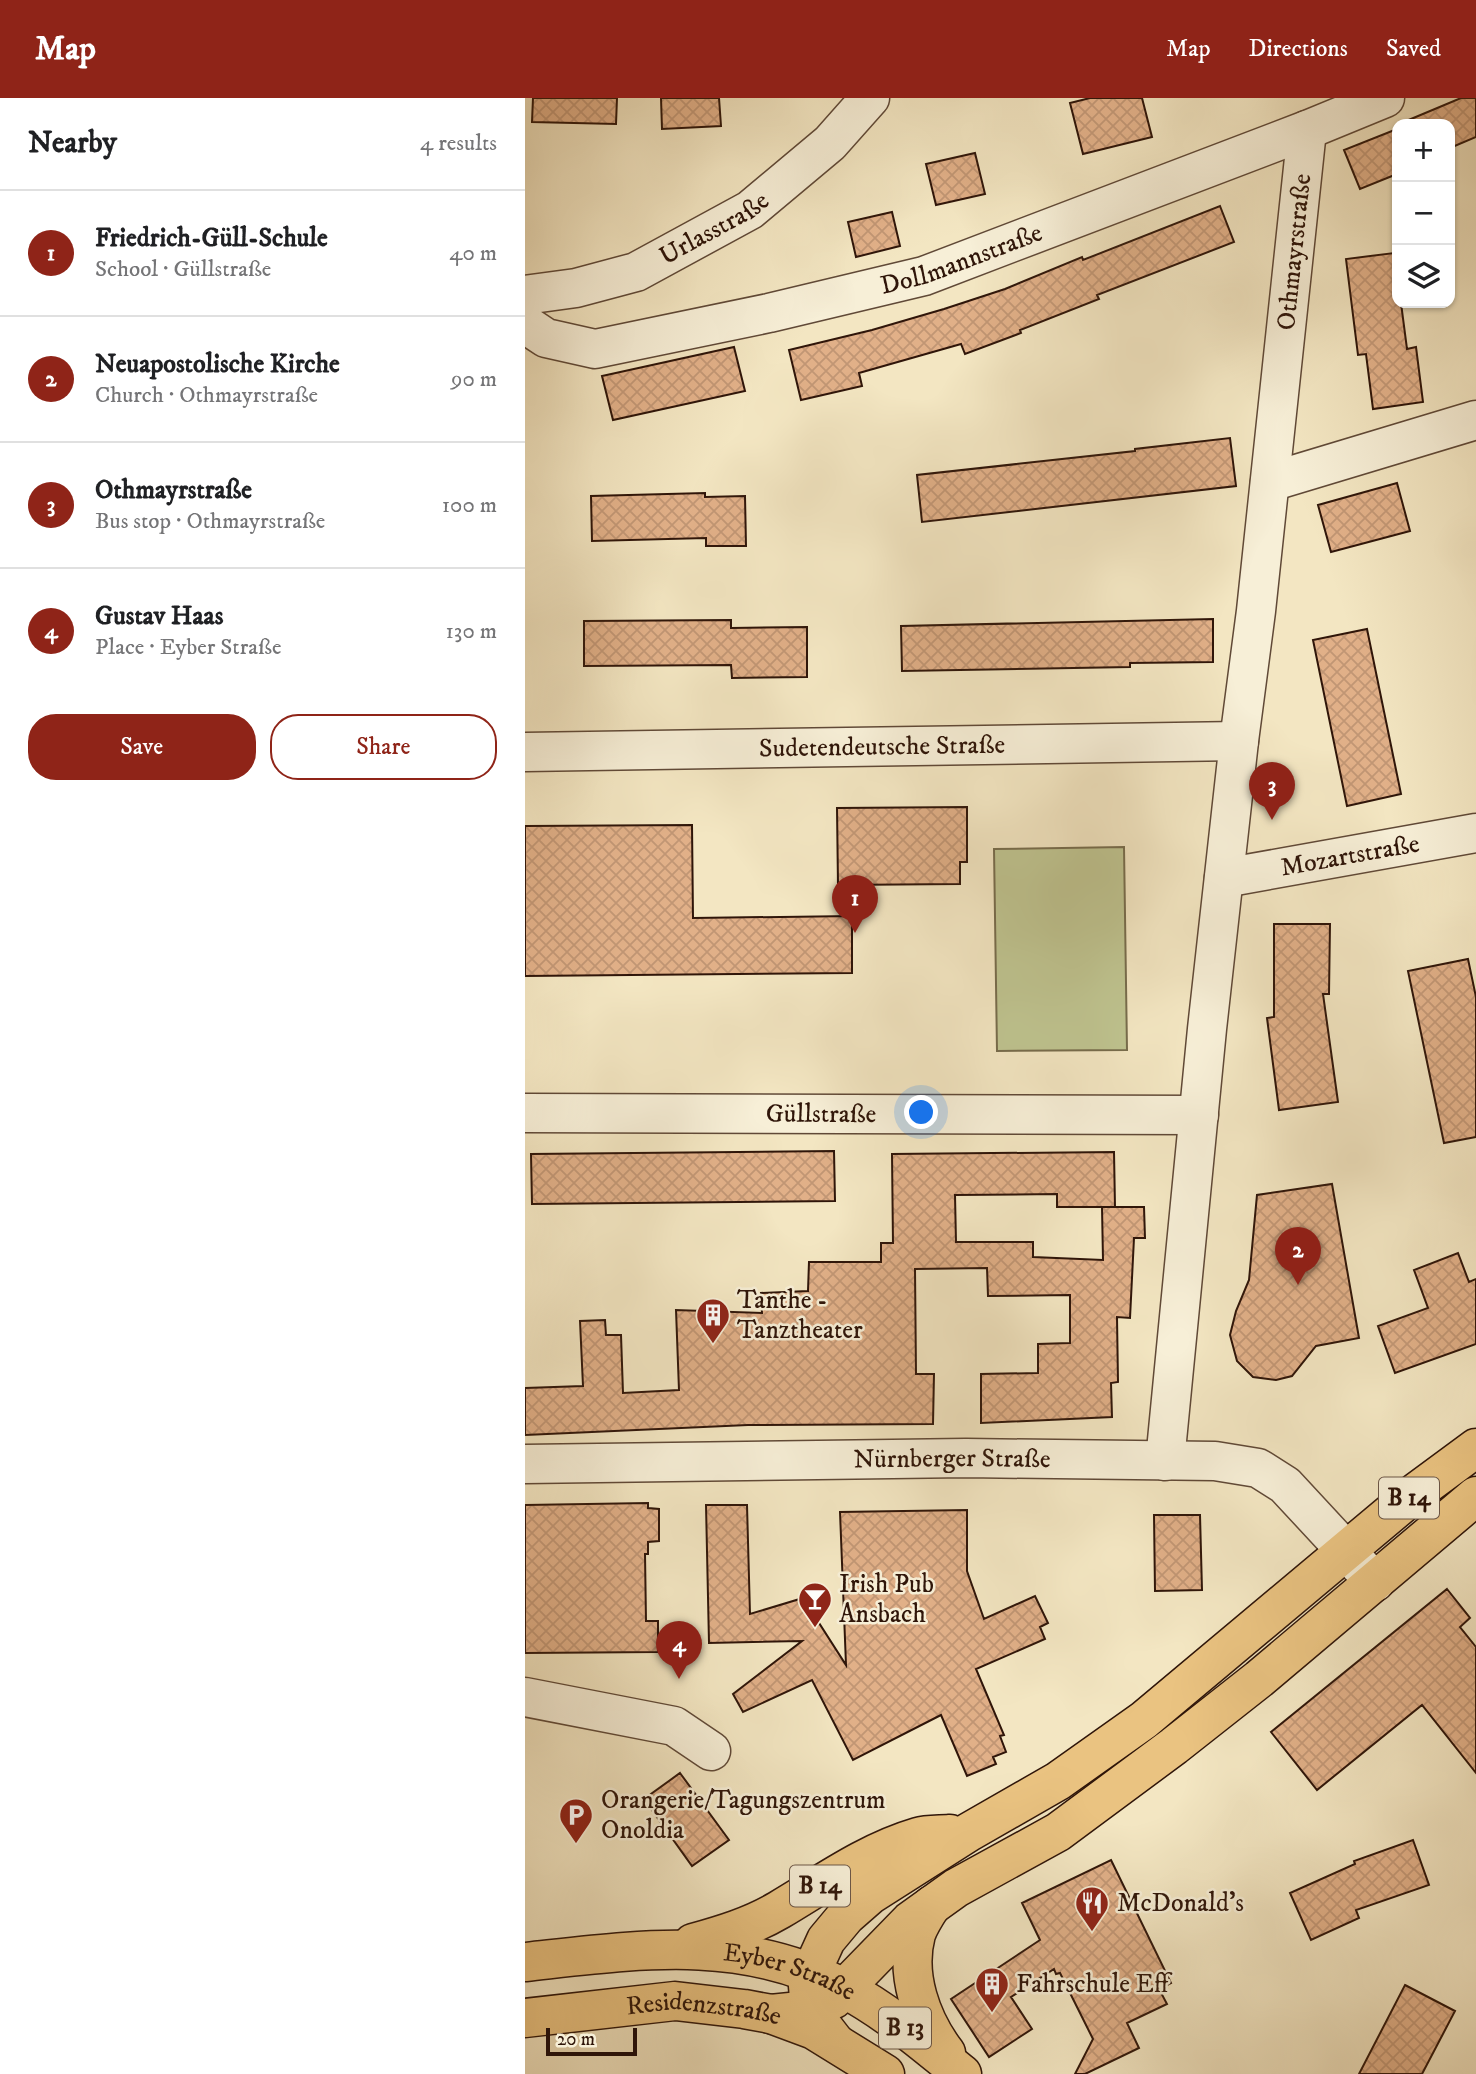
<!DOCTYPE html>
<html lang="en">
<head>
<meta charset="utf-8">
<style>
	:root { --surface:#fff; --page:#f6f6f6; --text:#202124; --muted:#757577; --line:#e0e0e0; --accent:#8f2418 }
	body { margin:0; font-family:"IM FELL DW Pica",serif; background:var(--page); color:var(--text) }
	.controls { position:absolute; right:21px; top:21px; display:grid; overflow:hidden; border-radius:14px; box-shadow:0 2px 5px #0004 }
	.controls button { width:63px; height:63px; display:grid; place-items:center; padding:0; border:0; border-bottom:2px solid var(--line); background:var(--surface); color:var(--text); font:35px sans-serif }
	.scale { position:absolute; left:21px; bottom:18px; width:91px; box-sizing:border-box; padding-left:7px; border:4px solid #2f1509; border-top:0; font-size:19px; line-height:24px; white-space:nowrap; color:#2f1509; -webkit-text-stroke:5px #f7efd7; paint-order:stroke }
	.you { position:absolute; left:397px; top:1015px; width:24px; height:24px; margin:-18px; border:5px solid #fff; border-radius:50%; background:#1a73e8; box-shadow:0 0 0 10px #1a73e833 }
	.badge { display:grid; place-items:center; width:46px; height:46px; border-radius:50%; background:var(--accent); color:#fff; font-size:23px; font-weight:700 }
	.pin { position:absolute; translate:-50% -58px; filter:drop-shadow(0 2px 4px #0008) }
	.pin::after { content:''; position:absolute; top:37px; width:24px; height:21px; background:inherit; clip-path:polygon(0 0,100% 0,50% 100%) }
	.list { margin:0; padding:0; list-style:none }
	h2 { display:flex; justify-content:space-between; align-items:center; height:91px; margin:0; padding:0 28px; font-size:30px }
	h2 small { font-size:23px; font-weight:400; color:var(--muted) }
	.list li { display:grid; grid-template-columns:46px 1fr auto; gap:21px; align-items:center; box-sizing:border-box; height:126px; padding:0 28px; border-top:2px solid var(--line) }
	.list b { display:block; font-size:26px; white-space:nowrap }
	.list p { margin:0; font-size:23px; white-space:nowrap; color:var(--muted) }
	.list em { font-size:23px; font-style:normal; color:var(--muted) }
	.actions { display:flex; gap:14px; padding:21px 28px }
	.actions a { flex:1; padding:16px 0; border:2px solid var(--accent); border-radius:28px; text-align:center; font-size:24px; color:var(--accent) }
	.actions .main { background:var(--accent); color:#fff }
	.icon { flex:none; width:38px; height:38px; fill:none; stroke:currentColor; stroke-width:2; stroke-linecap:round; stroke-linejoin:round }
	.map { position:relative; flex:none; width:951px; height:1976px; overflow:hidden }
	header { display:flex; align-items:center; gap:42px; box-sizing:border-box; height:98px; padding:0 35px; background:var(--accent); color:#fff }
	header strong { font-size:33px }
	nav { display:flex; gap:38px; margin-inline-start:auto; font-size:24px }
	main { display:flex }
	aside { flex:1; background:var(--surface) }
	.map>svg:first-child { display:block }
	.green { fill:#bfc490; stroke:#776c4c; stroke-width:2 }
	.building { fill:url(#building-cross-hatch); stroke:#2f1509; stroke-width:2 }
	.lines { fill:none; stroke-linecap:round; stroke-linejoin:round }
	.minor-casing { stroke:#604937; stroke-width:41 }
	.major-casing { stroke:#2f1509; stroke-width:41 }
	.minor { stroke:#f7efd7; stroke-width:38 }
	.major { stroke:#eac381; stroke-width:38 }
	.labels { text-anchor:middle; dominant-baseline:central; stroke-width:5; stroke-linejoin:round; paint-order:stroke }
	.shield { fill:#f7efd7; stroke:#6b5647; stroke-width:2 }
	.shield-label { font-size:24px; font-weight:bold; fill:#2f1509 }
	.street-label { font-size:26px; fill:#2f1509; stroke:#f7efd7 }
	.poi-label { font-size:26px; fill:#2f1509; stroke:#f7efd7; text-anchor:start }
</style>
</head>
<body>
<header>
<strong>Map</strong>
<nav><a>Map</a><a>Directions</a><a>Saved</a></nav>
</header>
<main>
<aside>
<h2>Nearby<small>4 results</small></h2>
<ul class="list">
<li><span class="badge">1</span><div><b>Friedrich-Güll-Schule</b><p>School · Güllstraße</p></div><em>40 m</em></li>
<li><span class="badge">2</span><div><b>Neuapostolische Kirche</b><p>Church · Othmayrstraße</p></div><em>90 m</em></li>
<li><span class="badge">3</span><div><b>Othmayrstraße</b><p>Bus stop · Othmayrstraße</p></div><em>100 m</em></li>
<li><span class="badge">4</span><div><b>Gustav Haas</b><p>Place · Eyber Straße</p></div><em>130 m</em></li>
</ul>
<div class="actions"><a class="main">Save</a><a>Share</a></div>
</aside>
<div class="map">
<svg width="951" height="1976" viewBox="0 0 951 1976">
	<defs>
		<pattern id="building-cross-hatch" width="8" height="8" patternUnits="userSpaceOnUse" patternTransform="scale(1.75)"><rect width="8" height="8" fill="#e1b088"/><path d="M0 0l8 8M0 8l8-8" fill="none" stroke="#c19674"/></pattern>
	</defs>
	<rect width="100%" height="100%" fill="#f3e6c2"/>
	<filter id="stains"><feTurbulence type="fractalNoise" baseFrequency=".00286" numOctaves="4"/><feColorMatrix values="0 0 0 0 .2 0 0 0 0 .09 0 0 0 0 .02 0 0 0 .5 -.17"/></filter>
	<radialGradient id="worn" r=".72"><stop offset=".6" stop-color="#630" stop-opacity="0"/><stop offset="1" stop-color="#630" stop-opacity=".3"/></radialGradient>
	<path class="green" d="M599 749 602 952 472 953 469 751Z"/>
	<path class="building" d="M8 0H92L91 26 7 24Z
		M136 0H194L196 28 137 31Z
		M565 0H617L627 39 558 56 545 5Z
		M936 0H951V39L925 50V26H874Z
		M872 31V76L835 91 819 52Z
		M450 55 460 96 411 107 401 66Z
		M695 108 709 144 572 197 574 201 495 232 496 235 440 256 436 246 334 275 337 288 276 302 264 252 347 232 419 211 480 191 557 159 558 162Z
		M367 114 375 148 331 159 323 124Z
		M869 155 872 205H876L882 251 891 249 898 304 848 311 841 256 833 257 821 161Z
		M209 249 220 293 88 322 77 278Z
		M705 340 711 388 397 424 392 377 610 353V351Z
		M872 385 885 433 806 454 793 407Z
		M180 395V399L220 398 221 448H181V440L67 443 66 398Z
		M688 521V564L605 565V569L377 573 376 528Z
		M206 522V530L282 529V579L207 580 206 567 59 568V523Z
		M842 531 876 696 822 708 788 542Z
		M442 709V764H435V786L313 787 312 710Z
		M167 727 168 820 327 818V875L0 878V728Z
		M749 826H805L804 896H798L813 1004 754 1012 742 920 749 919Z
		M943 861 951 899V1039L919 1045 883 873Z
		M309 1053 310 1103 7 1106 6 1056Z
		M589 1054 590 1109H532V1096L430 1097 431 1144H508V1159L578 1162 577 1109H619L620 1140H609L605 1220 592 1219 593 1284 586 1285 587 1319 456 1325V1276L513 1275V1246L545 1245V1197L463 1198 462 1170 390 1171 391 1276H409L408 1326 223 1327 0 1337V1290L58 1288 55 1223 80 1222 81 1237H96L98 1295 154 1292 151 1212 237 1215 236 1195 283 1193 284 1164H356V1145H368L367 1056Z
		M807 1086 834 1240 791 1248 767 1278 751 1282 728 1279 712 1263 705 1237 711 1213 724 1182 732 1097Z
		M933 1155 944 1184 951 1181V1246L870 1275 853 1228 903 1210 889 1172Z
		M123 1405V1410L134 1411V1443L123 1444V1456H120L121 1523H133V1554L0 1555V1407Z
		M181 1407H222L225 1516 278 1500 321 1567 315 1414 442 1412V1473L459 1521 510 1498 523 1525 515 1529 520 1541 451 1571 479 1637 475 1638 481 1654 468 1659 471 1666 442 1678 416 1617 328 1662 287 1582 218 1614 208 1596 277 1543 184 1545Z
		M629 1417H675L677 1492 630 1493Z
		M922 1491 945 1520 935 1529 951 1549V1675L897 1607 792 1692 746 1634Z
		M155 1675 204 1742 167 1768 119 1701Z
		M888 1742 904 1787 831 1812 834 1820 786 1842 765 1795 830 1766 829 1763Z
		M586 1762 646 1885 634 1891 642 1906 602 1925 614 1950 560 1976H550L568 1941 535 1875 531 1876 529 1871 486 1899 507 1931 464 1959 426 1901 515 1842 497 1805Z
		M880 1887 930 1913 897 1976H834Z"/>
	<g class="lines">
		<g class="minor-casing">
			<g id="minor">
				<path id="s1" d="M0 197 51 190 111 174 225 112 305 45 345 0"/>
				<path id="s2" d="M0 226 21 240 70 251 244 215 399 178 782 32 860 0"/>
				<path d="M745 384 951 322"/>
				<path id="s3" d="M0 654 714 643"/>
				<path id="s4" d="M699 780 951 735"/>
				<path id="s5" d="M0 1015 674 1017"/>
				<path id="s6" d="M640 1363 682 931 714 643 731 513 782 32"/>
				<path id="s7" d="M0 1366 441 1360 690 1363 733 1370 760 1387 850 1484"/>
				<path d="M0 1599 149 1628 186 1653"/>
			</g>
		</g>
		<g class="major-casing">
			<g id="major">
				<path d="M407 1807C401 1816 395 1825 391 1836 380 1877 396 1922 421 1955"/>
				<path d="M168 1845C197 1837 227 1828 254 1812 298 1786 342 1754 393 1739 403 1736 415 1737 425 1736"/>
				<path id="s8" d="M0 1864C111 1852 217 1835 320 1891 363 1914 400 1946 437 1976"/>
				<path d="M246 1916 285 1912 309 1901 385 1823 431 1790 533 1734 649 1648 734 1581 951 1398"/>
				<path id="s9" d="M0 1920 150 1903 219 1911 246 1916 289 1932 360 1976"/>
				<path d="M309 1943 285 1912 283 1888 286 1875 301 1842 321 1818 345 1797 444 1734 533 1683 619 1622 890 1395 951 1350"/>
			</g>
		</g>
		<use href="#minor" class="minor"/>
		<use href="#major" class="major"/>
	</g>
	<defs>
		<g id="building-pin" transform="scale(1.75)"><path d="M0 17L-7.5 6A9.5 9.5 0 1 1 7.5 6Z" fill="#8f2418" stroke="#f7efd7"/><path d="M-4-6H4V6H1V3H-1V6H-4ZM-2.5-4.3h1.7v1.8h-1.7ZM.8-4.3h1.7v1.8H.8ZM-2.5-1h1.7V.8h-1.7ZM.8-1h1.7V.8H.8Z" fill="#fff"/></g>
		<g id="bar-pin" transform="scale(1.75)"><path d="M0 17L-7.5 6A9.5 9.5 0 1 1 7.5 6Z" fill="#8f2418" stroke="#f7efd7"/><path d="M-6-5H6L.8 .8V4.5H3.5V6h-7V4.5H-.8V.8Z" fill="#fff"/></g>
		<g id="parking-pin" transform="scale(1.75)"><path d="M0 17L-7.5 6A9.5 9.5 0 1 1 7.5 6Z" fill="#8f2418" stroke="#f7efd7"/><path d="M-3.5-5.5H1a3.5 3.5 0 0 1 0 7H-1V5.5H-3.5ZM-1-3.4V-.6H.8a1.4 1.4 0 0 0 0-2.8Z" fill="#fff"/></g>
		<g id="restaurant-pin" transform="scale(1.75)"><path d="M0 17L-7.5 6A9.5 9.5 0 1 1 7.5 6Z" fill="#8f2418" stroke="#f7efd7"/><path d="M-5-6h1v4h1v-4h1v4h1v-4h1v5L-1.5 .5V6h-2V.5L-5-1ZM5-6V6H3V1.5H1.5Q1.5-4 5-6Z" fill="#fff"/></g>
	</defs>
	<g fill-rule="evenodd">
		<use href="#building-pin" x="188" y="1217"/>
		<use href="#bar-pin" x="290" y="1501"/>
		<use href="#parking-pin" x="51" y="1717"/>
		<use href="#restaurant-pin" x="567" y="1805"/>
		<use href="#building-pin" x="467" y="1886"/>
	</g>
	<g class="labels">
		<g class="shield">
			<rect x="854" y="1379.5" width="60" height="41" rx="5"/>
			<rect x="265" y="1767.5" width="60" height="41" rx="5"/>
			<rect x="354" y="1909.5" width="52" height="41" rx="5"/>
		</g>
		<g class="shield-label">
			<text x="884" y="1400">B 14</text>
			<text x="295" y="1788">B 14</text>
			<text x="380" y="1930">B 13</text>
		</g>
		<g class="street-label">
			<text stroke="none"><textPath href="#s1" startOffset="203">Urlasstraße</textPath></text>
			<text stroke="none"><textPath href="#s6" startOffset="1216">Othmayrstraße</textPath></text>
			<text stroke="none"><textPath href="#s2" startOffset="453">Dollmannstraße</textPath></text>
			<text stroke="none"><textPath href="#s3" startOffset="357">Sudetendeutsche Straße</textPath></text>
			<text stroke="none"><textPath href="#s4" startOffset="128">Mozartstraße</textPath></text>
			<text stroke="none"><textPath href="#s5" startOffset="296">Güllstraße</textPath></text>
			<text stroke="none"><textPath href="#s7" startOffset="427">Nürnberger Straße</textPath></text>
			<text stroke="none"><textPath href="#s8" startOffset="268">Eyber Straße</textPath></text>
			<text stroke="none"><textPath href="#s9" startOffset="180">Residenzstraße</textPath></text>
		</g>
		<g class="poi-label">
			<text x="212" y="1202">Tanthe -<tspan x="212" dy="30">Tanztheater</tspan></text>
			<text x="314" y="1486">Irish Pub<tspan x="314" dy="30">Ansbach</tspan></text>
			<text x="76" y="1702">Orangerie/Tagungszentrum<tspan x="76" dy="30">Onoldia</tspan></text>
			<text x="592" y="1805">McDonald's</text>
			<text x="491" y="1886">Fahrschule Eff</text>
		</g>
	</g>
	<rect width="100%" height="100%" filter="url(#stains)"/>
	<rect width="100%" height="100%" fill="url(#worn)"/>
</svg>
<div class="controls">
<button>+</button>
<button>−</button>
<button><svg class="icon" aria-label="layers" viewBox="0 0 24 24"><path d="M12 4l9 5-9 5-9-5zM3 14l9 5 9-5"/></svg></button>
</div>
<div class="scale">20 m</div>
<div class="you"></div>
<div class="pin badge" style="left:330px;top:835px">1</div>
<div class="pin badge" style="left:773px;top:1187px">2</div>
<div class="pin badge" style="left:747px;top:722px">3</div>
<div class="pin badge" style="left:154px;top:1581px">4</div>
</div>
</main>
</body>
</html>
